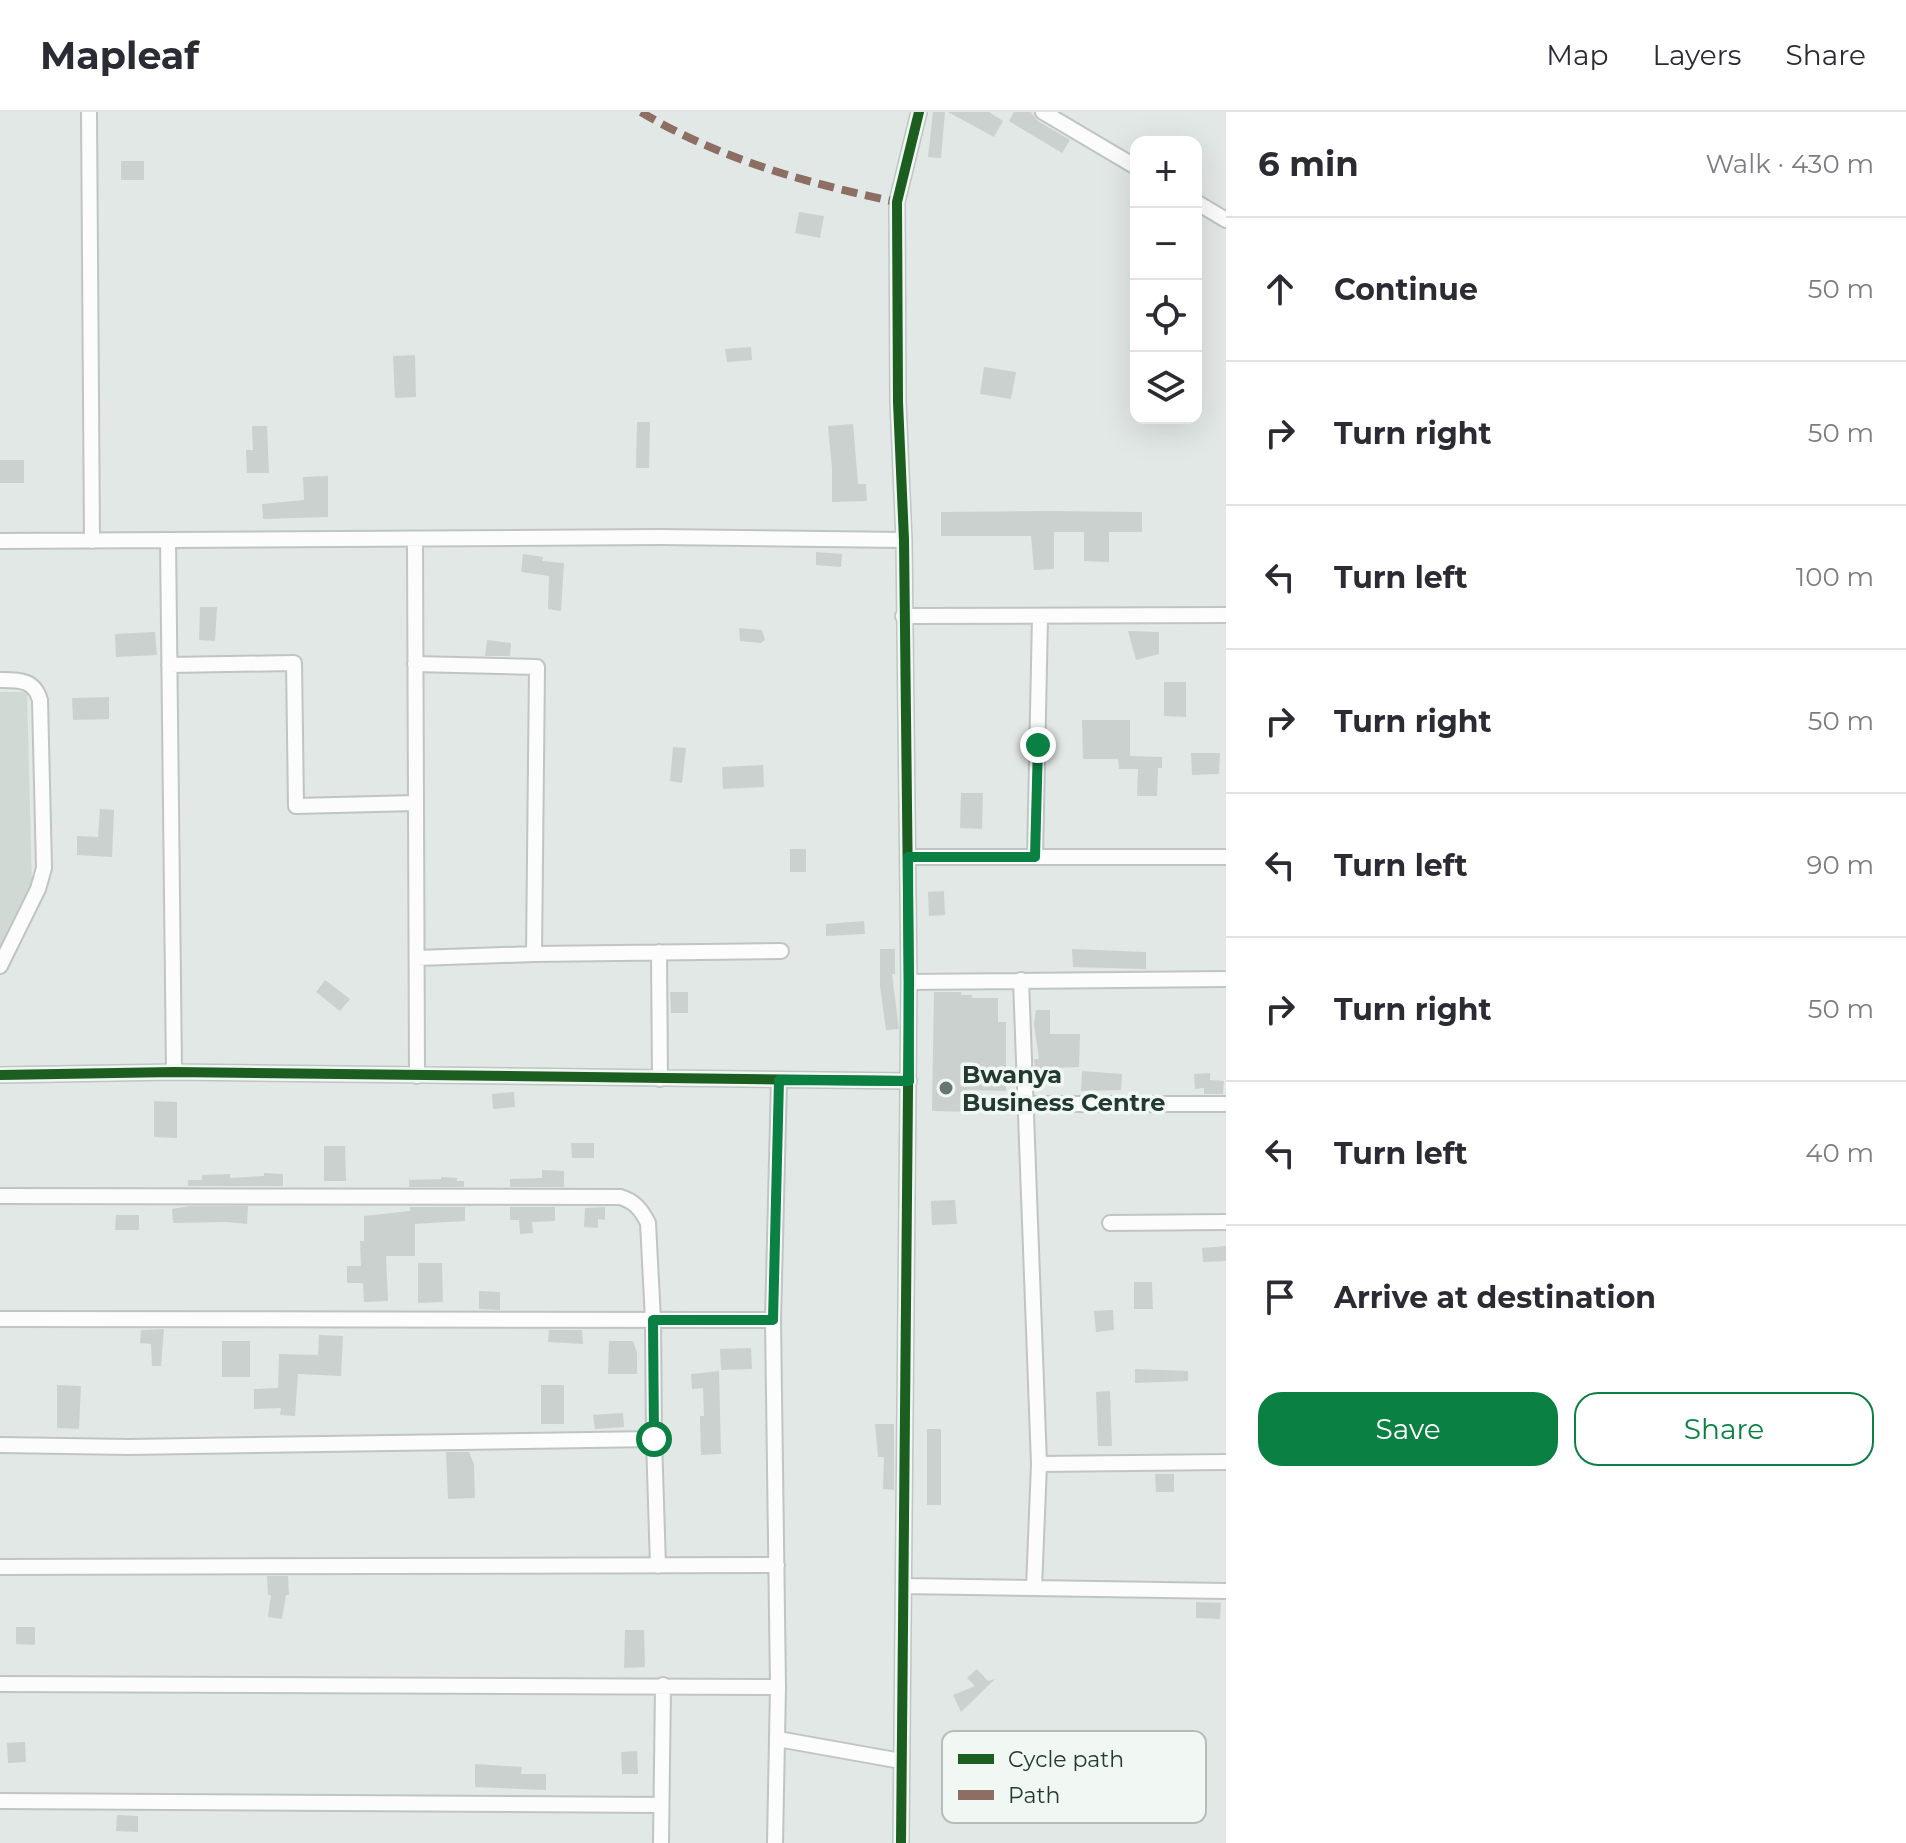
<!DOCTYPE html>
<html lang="en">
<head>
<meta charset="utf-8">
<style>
	:root { --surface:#fff; --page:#f2f2f3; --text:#2b2b33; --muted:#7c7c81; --line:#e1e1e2; --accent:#0b8043 }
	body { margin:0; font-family:Montserrat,sans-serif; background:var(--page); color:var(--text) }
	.controls { position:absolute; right:24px; top:24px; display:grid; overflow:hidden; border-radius:16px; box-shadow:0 8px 32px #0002 }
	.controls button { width:72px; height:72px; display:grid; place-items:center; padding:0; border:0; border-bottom:2px solid var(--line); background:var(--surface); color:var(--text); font:40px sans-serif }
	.stop { position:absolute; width:24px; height:24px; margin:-18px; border:6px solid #0b8043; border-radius:50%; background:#fff }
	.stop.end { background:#0b8043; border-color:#fff; box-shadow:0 2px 8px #0008 }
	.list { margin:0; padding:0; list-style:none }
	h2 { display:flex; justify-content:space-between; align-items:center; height:104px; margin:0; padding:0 32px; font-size:34px }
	h2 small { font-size:26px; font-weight:400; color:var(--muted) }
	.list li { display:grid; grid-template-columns:52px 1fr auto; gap:24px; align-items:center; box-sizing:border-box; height:144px; padding:0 32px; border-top:2px solid var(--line) }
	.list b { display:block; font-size:30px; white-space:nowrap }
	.list em { font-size:26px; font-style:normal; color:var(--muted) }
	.actions { display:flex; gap:16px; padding:24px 32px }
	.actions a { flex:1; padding:18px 0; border:2px solid var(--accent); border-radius:24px; text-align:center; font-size:28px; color:var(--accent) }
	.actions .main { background:var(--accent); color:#fff }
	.icon { flex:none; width:44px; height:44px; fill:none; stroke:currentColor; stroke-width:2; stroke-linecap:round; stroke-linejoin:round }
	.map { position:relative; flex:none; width:1226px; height:1731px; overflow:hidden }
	header { display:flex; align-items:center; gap:48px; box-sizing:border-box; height:112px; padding:0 40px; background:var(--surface); border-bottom:2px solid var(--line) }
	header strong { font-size:38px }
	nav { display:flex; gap:44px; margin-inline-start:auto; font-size:28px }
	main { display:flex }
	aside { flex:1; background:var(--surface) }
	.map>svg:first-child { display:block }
	.built { fill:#d1d9d5 }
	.building { fill:#cbd1ce }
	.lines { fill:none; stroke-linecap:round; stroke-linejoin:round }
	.street-casing { stroke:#bfc5c2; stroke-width:18 }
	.street { stroke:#fbfcfb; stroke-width:14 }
	.quiet { stroke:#8d6e63; stroke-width:8; stroke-dasharray:16 8; stroke-linecap:butt }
	.cycleway-casing { stroke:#f1f7f3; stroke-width:15 }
	.cycleway { stroke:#1b5e20; stroke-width:10 }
	.route { stroke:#0b8043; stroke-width:10 }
	.poi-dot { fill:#65776f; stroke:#f1f7f3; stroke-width:3 }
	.labels { text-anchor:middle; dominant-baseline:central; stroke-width:7; stroke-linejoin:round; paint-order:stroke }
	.poi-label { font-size:24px; font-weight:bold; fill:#223a30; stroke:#f1f7f3; text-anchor:start }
	.key { fill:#f1f7f3; stroke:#b3beb8; stroke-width:2 }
	.key-label { font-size:22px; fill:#223a30 }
</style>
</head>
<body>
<header>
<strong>Mapleaf</strong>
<nav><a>Map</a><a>Layers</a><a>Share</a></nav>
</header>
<main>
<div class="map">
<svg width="1226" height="1731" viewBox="0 0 1226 1731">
	<rect width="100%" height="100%" fill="#e2e8e5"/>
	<path class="built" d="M0 580H27L32 774 0 840Z"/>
	<path class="building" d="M933 0H945L941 46 928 45Z
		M948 0H989L1003 9 994 25Z
		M1014 0H1031L1038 9 1070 28 1062 41 1009 9Z
		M121 49H144V68H121Z
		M799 100 824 104 820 126 795 121Z
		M751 235 752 248 727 250 725 237Z
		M415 243 416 285 395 286 393 244Z
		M984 255 1016 260 1011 287 980 282Z
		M637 310H650L649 356H636Z
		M853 312 858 372H866L867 389 832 390V356L828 314Z
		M252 314H267L269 361H247L246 338H253Z
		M0 348H24V371H0Z
		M328 364V405L263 407 262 392 304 388 303 365Z
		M1053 399 1142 400V420H1109V450L1084 449V420H1054V457L1034 458 1031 424H941V400Z
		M816 440 842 442 841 455 816 453Z
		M523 442 543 445 542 449 564 451 561 499 548 497 549 464 521 460Z
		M200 495H217L215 529 199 528Z
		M739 516 762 518 765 528 761 531 740 529Z
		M1128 519 1159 520V542L1136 548Z
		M155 520 157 543 116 545 115 522Z
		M487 528 511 531 510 544H485Z
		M1164 570H1186V605L1164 604Z
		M109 585V607L73 608 72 586Z
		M1082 608H1130V644L1162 645V656H1158L1157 684H1137L1138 657H1119L1118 647H1083Z
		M673 635 686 636 682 671 670 669Z
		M1191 641H1220L1219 662 1192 663Z
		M763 653 764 675 723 677 722 655Z
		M961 681H983L982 717 960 716Z
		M100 697 114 698 112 745 77 743V724L98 725Z
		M790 737H806V760H790Z
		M944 779 945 803 929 804 928 780Z
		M864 809 865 822 826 824V812Z
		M880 837H895V862H892L899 917 886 918 880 874Z
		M1072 837 1146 840V857L1073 855Z
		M325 868 350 887 340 899 316 880Z
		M670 880H688V901H671Z
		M934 880H961V883H972V886H998V910H1006V979L970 978V1000L932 999Z
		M1036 898H1050V922H1080L1079 955 1050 956V963L1035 964 1034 947H1039L1034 912Z
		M1082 959 1122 962 1121 978 1081 979Z
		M1210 961V968L1224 969 1223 982H1204V976L1195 977 1194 962Z
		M514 980 515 995 493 997 492 982Z
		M154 989 177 990V1026L154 1025Z
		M571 1031H594V1046H572Z
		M324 1034H345L346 1069H324Z
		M542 1058 564 1059V1075H510V1067L542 1066Z
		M264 1061 283 1062V1074H188V1068H202V1063L230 1062V1066L264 1064Z
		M441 1065 457 1066V1069H464V1075H409V1068L441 1067Z
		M955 1088 957 1112 932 1113 931 1089Z
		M189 1094H248L247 1112 226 1110 173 1111 172 1097Z
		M410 1095H465V1109L415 1112V1144H386L388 1189 364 1190 363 1171H347V1154H361L360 1129H364V1104L410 1099Z
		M510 1095H555V1109L532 1110 533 1121 520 1122 519 1108H510Z
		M605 1095V1108L598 1107V1116L584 1115 585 1096Z
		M116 1103H139V1118H115Z
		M1226 1134V1149L1203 1150 1202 1136Z
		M418 1151H442L443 1190 418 1191Z
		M1134 1170H1152L1153 1197H1134Z
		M479 1179 500 1180V1198L479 1197Z
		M1113 1198 1114 1218 1096 1220 1094 1199Z
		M164 1217 161 1254H152L151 1232 140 1231 141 1218Z
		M549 1218H582L583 1232 548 1230Z
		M319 1223 343 1224 341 1264 298 1262 295 1304 280 1303 281 1296 254 1297V1277L278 1276 279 1242 318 1243Z
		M222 1229H250V1265H222Z
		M609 1229H633L637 1241V1262H608Z
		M751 1236 752 1257 721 1258 720 1237Z
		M1135 1257 1188 1259V1269L1135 1271Z
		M719 1259 721 1342 701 1343 700 1304H704L703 1276 692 1277 691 1262Z
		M57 1273 81 1274 79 1317 57 1316Z
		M541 1273H564V1312H541Z
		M1110 1279 1112 1334H1098L1096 1280Z
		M623 1301 624 1315 595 1317 593 1303Z
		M875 1312H894V1378L883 1377 884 1345H878Z
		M927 1317H941V1393H927Z
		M446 1340H469L474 1352 475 1386 448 1387Z
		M1155 1362H1174V1380H1156Z
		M267 1464H288L289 1483H286L282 1507 268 1505 271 1483H268Z
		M1196 1490 1221 1491 1220 1507 1196 1506Z
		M16 1515H35V1533L16 1532Z
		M625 1518H644L645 1555 624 1556Z
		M977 1557 988 1569 995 1567 961 1600 953 1583 975 1574 967 1566Z
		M25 1630 26 1650 8 1651 7 1631Z
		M637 1639 638 1662H622L621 1640Z
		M475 1652 522 1655 521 1662H546V1678L475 1675Z
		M117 1703 138 1704V1720L116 1719Z"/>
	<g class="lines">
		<g class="street-casing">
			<path id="street" d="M89 0 92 429
				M1043 0 1136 55
				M1196 90 1226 108
				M415 427 417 964
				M168 428 174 960
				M0 429 660 425 904 428
				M903 504 1226 503
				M415 552 537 555 534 842 417 846
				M169 553 294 551 296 694 416 691
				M0 568C18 568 34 567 40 588L44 756 38 777 0 854
				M908 745H1226
				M1035 745 1040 505
				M659 840 660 967
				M534 842 781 839
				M1021 868 1039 1352 1034 1476
				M909 870 1226 867
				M0 963 174 960 909 969
				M1026 992H1226
				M0 1084 620 1085C634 1089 641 1097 648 1111L653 1208 654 1327
				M1110 1111 1226 1110
				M0 1207 773 1208
				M0 1333 129 1335 654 1327 658 1454
				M1039 1352 1226 1350
				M0 1455 777 1453
				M904 1474 1226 1479
				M0 1572 778 1575
				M778 1627 901 1649
				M0 1689 661 1693
				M661 1731 663 1573
				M775 1731 778 1575 773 1208 779 968
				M901 1731 909 870 904 428 898 290 897 90 919 0"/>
		</g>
		<use href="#street" class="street"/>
		<path class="quiet" d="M641 0C719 47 809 72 897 90"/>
		<g class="cycleway-casing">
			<path id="cycleway" d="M0 963 174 960 909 969
				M901 1731 909 870 904 428 898 290 897 90 919 0"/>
		</g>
		<use href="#cycleway" class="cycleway"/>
	</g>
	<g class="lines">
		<path class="route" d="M654 1327 653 1208H773L779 968 909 969 908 745H1035L1038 633"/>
	</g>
	<circle class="poi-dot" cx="946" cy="976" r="8"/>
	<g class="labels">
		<g class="poi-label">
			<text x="962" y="962">Bwanya<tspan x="962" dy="28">Business Centre</tspan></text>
		</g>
	</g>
	<rect x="942" y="1619" width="264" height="92" rx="12" class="key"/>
	<rect x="958" y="1642" width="36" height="10" fill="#1b5e20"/>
	<rect x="958" y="1678" width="36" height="10" fill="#8d6e63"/>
	<g class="key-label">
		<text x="1008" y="1655">Cycle path</text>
		<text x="1008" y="1691">Path</text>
	</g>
</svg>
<div class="controls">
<button>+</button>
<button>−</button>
<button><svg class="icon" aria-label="locate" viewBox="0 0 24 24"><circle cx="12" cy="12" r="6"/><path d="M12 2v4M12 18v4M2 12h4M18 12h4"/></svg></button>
<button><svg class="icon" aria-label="layers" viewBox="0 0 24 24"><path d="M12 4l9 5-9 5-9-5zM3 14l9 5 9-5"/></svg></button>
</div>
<div class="stop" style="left:654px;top:1327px"></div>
<div class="stop end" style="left:1038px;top:633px"></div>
</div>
<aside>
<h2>6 min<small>Walk · 430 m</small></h2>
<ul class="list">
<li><svg class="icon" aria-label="ahead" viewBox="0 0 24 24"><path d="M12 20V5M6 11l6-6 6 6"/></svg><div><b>Continue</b></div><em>50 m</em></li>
<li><svg class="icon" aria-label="right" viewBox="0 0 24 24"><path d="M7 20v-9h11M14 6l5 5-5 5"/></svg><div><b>Turn right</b></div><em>50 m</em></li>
<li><svg class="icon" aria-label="left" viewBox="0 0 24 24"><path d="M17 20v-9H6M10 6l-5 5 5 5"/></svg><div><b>Turn left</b></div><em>100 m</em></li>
<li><svg class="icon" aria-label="right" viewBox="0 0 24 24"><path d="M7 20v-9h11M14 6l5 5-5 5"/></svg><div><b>Turn right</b></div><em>50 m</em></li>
<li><svg class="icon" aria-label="left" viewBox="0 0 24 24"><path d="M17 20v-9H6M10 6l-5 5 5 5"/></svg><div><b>Turn left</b></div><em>90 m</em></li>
<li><svg class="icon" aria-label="right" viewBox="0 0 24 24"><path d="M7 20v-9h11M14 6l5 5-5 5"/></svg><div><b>Turn right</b></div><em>50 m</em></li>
<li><svg class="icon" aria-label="left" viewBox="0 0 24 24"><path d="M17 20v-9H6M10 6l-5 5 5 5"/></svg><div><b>Turn left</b></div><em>40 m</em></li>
<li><svg class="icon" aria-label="arrive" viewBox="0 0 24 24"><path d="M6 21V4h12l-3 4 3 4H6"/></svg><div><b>Arrive at destination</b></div></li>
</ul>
<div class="actions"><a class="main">Save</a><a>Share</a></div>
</aside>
</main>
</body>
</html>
